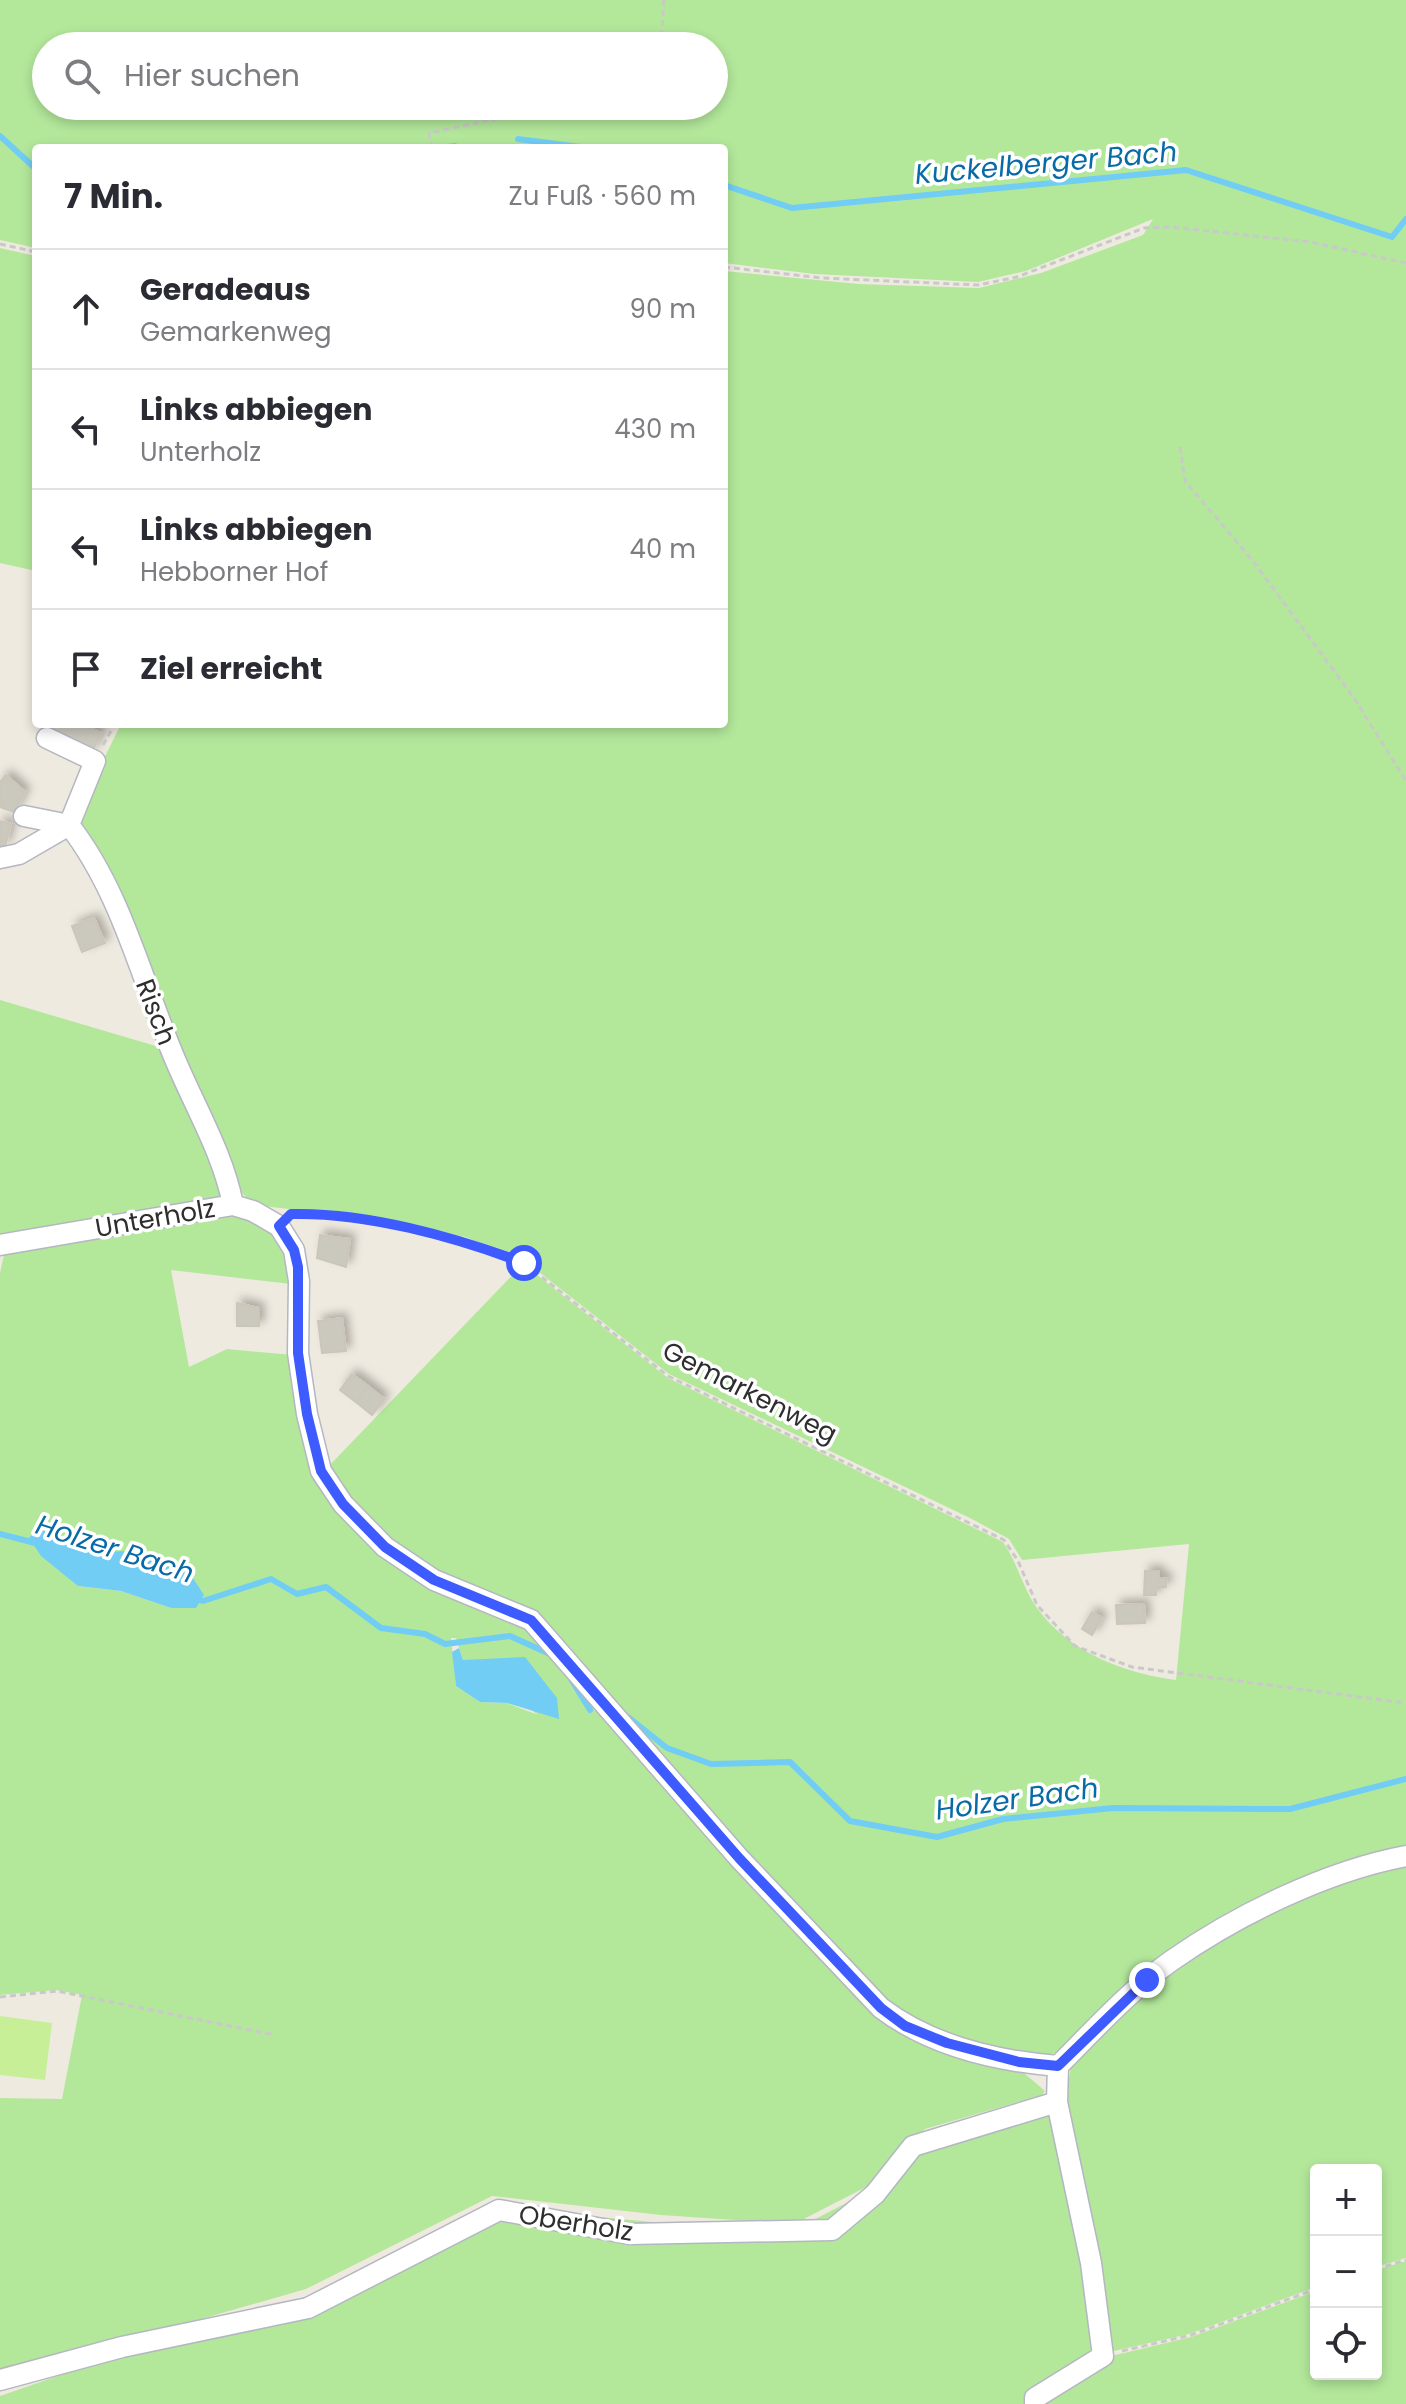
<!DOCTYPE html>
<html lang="de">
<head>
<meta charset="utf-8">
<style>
	:root { --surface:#fff; --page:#f2f2f3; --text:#2b2b33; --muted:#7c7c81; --line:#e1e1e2 }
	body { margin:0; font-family:Poppins,sans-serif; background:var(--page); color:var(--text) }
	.controls { position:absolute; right:24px; bottom:24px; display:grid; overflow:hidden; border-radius:8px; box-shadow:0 4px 12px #0003 }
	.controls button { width:72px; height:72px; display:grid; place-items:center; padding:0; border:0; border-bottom:2px solid var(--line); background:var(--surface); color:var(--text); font:40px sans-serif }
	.stop { position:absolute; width:24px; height:24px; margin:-18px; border:6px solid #3e5bff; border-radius:50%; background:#fff }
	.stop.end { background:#3e5bff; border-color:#fff; box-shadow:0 2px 8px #0008 }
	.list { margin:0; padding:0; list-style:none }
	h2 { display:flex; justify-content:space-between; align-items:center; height:104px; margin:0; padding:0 32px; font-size:34px }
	h2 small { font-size:26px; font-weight:400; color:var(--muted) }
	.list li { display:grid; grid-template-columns:52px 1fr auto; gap:24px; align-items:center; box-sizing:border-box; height:120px; padding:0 32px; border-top:2px solid var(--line) }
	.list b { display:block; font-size:30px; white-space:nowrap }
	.list p { margin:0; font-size:26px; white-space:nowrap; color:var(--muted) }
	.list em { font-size:26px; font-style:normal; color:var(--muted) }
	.icon { flex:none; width:44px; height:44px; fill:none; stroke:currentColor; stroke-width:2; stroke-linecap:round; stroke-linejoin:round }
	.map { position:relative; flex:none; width:1406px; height:2404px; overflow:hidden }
	.search { position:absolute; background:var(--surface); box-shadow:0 4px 12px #0003; left:32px; top:32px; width:696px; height:88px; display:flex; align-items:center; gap:20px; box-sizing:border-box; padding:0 28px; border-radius:44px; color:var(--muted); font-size:30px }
	.panel { position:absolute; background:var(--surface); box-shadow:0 4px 12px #0003; left:32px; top:144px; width:696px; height:584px; border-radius:8px }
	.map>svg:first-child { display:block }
	.green { fill:#b3e89b; fill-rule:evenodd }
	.pitch { fill:#c6ef97 }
	.water { fill:#71cdf4 }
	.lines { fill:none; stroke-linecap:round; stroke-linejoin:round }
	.stream { stroke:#71cdf4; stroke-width:6 }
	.building { fill:#cbc8be; stroke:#ccc6b9; stroke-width:2; filter:url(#shadow) }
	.minor-casing { stroke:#b4b6c2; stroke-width:23 }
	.path { stroke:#c9c9c9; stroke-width:3; stroke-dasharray:6 4; stroke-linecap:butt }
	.minor { stroke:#fff; stroke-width:20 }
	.route { stroke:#3e5bff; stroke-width:10 }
	.labels { text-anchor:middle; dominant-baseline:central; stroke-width:7; stroke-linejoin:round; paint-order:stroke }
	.street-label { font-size:26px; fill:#2e2e2e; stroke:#fff }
	.water-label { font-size:28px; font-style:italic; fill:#086ba8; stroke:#fff }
</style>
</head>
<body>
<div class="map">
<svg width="1406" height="2404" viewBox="0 0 1406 2404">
	<defs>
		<filter id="shadow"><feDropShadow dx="5" dy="-5" stdDeviation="4" flood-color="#0004"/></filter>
	</defs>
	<rect width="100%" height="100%" fill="#efeae0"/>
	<path class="green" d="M0 0H1406V2258L1376 2267V2170H1316V2287L1189 2334 1105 2353 1094 2263 1065 2102 1071 2067 1106 2024 1150 1983 1219 1937 1292 1904 1280 1895 1213 1928 1166 1958 1068 2046 1052 2054 1039 2057 1011 2056 919 2027 870 1991 743 1857 534 1618 435 1578 387 1544 344 1502 327 1468 523 1264 668 1378 1003 1542C1017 1562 1023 1588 1037 1608 1069 1652 1123 1673 1176 1680L1189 1544 1022 1560 1009 1539 970 1518 669 1374 525 1261 465 1237 376 1219 254 1205 238 1189 176 1052 125 918 79 824 85 797 121 724H724V271L859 284 979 288 1041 273 1143 235 1153 219 1026 271 978 282 814 274 724 263V148H36V248L0 240ZM46 46H714V106H46Z
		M0 248 36 256V571L0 563Z
		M0 1000 166 1049 222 1179 221 1196 216 1200 0 1240Z
		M230 1213C279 1231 283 1232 291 1284L171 1270 189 1367 227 1349 293 1355 308 1446 385 1549 530 1621 540 1646 555 1653 870 2004 1016 2066 1045 2091 1042 2095 925 2129 870 2185 794 2224 661 2215 492 2196 306 2289 121 2342 0 2384V2098L62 2099 82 1995 56 1990 0 1995V1273L5 1250ZM38 1528 92 1552 125 1551 191 1575 203 1595 171 1608 121 1591 78 1586ZM451 1638H456L463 1660 538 1715 507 1703 480 1702 456 1686Z
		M1049 2114 1056 2121 1100 2355 1033 2404H0V2396L124 2353 309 2296 496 2207 663 2223 798 2228 873 2189 928 2134Z
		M1406 2261V2404H1037L1103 2358 1191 2337 1316 2291V2374H1376V2270Z"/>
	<path class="pitch" d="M0 2016 52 2023 45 2080 0 2075Z"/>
	<path class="water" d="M38 1528 92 1552 125 1551 191 1575 204 1595 196 1608H171L121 1591 78 1586 41 1556 29 1538Z
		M459 1648 463 1660 525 1657 557 1698 559 1719 507 1703 480 1702 456 1686 452 1652Z"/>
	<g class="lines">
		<path class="stream" d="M0 136 36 169
			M518 139 588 148
			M440 148 455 146
			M724 185 792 208 1186 170 1392 237 1406 219
			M0 1534 39 1544
			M193 1598 203 1601 271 1579 297 1594 326 1587 381 1628 425 1634 445 1644 510 1636 552 1655
			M571 1679 590 1710
			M628 1717 667 1748 711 1764 790 1762 850 1821 937 1837 1003 1819 1113 1808 1290 1809 1406 1779"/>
	</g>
	<path class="building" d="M54 724H82L101 733 92 752 50 732Z
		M6 775 25 792 14 812 0 807V782Z
		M0 821 11 824 5 847 0 846Z
		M94 918 105 943 82 952 72 926Z
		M320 1235 350 1239 346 1267 317 1258Z
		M237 1303 259 1308V1326H237Z
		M342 1318 346 1351 322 1353 318 1321Z
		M352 1374 368 1386 356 1402 340 1390Z
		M368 1386 384 1399 372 1415 356 1402Z
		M1145 1571H1159V1578H1167L1166 1587H1157L1156 1595H1144Z
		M1144 1604 1145 1623 1117 1624 1116 1605Z
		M1092 1612 1102 1618 1092 1635 1082 1629Z"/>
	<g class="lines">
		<g class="minor-casing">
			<path id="minor" d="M24 816 69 825C120 890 141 977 172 1052 192 1102 223 1152 233 1205
				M0 858 19 854 69 825 95 761 47 738
				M0 1245 233 1205 253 1211 279 1226 294 1250 299 1281 298 1353 307 1414 321 1471 343 1504 385 1547 434 1580 531 1620 739 1858 881 2008C931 2046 996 2061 1058 2066
				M1058 2066C1094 2030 1129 1991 1171 1961 1237 1915 1326 1871 1406 1856
				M0 2380 122 2347 308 2308 499 2210 630 2234 832 2230 875 2194 913 2146 1057 2102 1058 2066
				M1035 2404V2398L1103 2356 1091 2263 1057 2102"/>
		</g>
		<path class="path" d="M661 46 664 0
			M432 148 429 133 561 106
			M0 244 36 252
			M724 267 822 278 978 285 1017 277 1144 228 1171 227 1310 242 1406 263
			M1180 447 1185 481 1253 561 1354 698 1406 781
			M103 745 115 724
			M293 1214 379 1224 465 1241 524 1263 668 1376 1004 1540 1018 1561 1037 1605 1075 1646 1132 1667 1406 1703
			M0 1997 57 1991 275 2035
			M1376 2269 1406 2260
			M1122 2351 1191 2335 1316 2289"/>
		<use href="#minor" class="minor"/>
	</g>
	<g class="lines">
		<path class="route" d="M524 1263C455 1237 366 1212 291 1214L279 1226 294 1250 298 1267V1353L307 1414 321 1471 343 1504 385 1547 434 1580 531 1620 739 1858 881 2008 905 2026 947 2043 1019 2062 1058 2066 1147 1980"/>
	</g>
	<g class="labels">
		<g class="street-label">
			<text transform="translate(156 1012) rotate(69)">Risch</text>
			<text transform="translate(155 1218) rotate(-10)">Unterholz</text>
			<text transform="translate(750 1392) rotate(27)">Gemarkenweg</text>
			<text transform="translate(576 2223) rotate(9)">Oberholz</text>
		</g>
		<g class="water-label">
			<text transform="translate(1046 163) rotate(-5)">Kuckelberger Bach</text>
			<text transform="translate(115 1549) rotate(18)">Holzer Bach</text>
			<text transform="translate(1017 1799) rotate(-8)">Holzer Bach</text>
		</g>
	</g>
</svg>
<div class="controls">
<button>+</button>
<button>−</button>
<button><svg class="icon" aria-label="locate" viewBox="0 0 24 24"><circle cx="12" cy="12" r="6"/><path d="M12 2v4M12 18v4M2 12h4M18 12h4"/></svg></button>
</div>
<div class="stop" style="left:524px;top:1263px"></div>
<div class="stop end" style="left:1147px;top:1980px"></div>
<div class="search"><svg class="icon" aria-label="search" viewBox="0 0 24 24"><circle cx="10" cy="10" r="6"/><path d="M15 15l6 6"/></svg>Hier suchen</div>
<section class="panel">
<h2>7 Min.<small>Zu Fuß · 560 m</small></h2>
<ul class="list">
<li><svg class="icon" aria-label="ahead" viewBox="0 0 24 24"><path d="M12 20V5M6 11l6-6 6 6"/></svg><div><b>Geradeaus</b><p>Gemarkenweg</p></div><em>90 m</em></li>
<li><svg class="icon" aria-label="left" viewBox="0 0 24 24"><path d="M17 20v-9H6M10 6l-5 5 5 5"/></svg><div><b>Links abbiegen</b><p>Unterholz</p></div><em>430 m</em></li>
<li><svg class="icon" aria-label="left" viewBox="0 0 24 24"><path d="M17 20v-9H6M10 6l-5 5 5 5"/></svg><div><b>Links abbiegen</b><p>Hebborner Hof</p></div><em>40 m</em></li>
<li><svg class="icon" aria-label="arrive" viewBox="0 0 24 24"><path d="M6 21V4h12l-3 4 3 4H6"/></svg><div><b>Ziel erreicht</b></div></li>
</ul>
</section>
</div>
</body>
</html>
